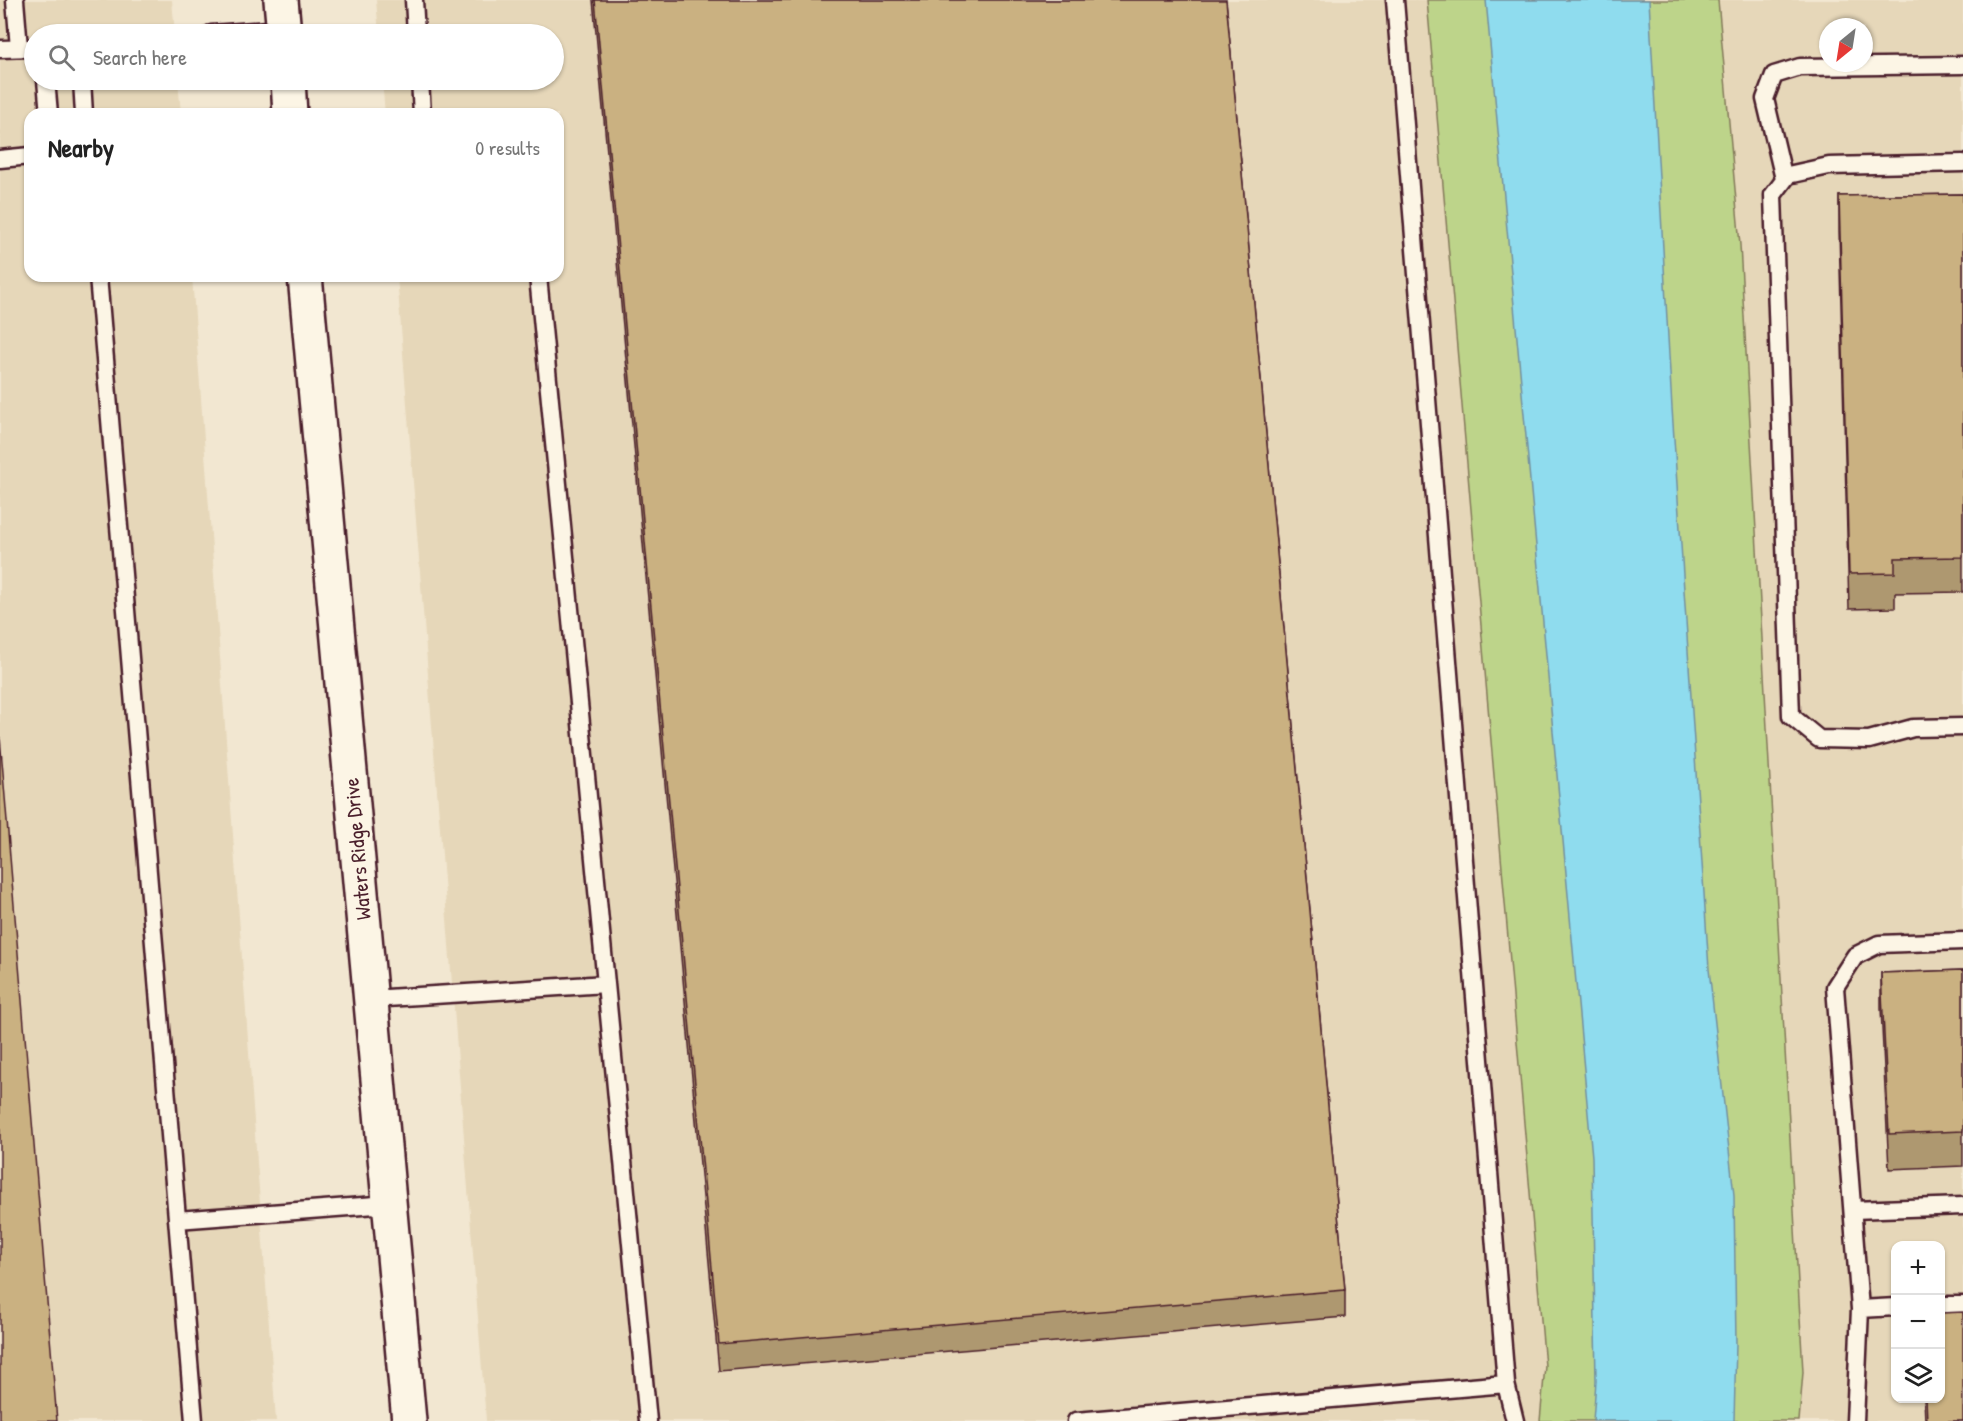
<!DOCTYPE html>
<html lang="en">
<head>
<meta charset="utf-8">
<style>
	:root { --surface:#fff; --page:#f6f6f6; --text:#222; --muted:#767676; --line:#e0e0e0 }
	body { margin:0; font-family:"Patrick Hand",sans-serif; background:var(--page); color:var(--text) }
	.controls { position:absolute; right:18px; bottom:18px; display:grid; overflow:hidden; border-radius:12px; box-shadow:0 2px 4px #0004 }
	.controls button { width:54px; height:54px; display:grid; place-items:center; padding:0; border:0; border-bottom:2px solid var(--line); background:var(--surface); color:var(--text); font:30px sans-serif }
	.compass { position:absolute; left:1819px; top:18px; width:54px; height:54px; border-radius:50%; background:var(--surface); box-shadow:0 2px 4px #0004; rotate:210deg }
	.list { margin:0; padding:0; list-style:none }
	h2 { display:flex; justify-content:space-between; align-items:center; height:78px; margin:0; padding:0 24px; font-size:26px }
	h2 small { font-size:20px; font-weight:400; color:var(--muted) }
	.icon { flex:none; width:33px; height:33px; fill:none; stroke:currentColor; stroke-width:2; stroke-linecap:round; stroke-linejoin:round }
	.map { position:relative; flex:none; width:1963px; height:1421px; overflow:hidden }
	.search { position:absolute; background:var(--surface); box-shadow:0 2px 4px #0004; left:24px; top:24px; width:540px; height:66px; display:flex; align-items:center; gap:15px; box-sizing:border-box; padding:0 21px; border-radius:33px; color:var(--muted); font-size:22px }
	.panel { position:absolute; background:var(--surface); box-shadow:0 2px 4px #0004; left:24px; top:108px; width:540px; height:174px; border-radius:18px }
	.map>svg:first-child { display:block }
	.built { fill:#e6d7b9; fill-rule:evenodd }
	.green { fill:#bdd48a; stroke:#847a5a; stroke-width:1.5 }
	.water { fill:#8fdcee; stroke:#7390a0; stroke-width:1.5 }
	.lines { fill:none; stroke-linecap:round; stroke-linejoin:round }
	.service-casing { stroke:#4a1f2b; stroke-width:21 }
	.tertiary-casing { stroke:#4a1f2b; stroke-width:38 }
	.service { stroke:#fcf5e5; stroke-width:16 }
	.tertiary { stroke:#fcf5e5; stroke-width:33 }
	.wall { fill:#ae986f; stroke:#4a1f2b; stroke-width:1.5 }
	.building { fill:#cab181; stroke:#4a1f2b; stroke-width:1.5 }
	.labels { text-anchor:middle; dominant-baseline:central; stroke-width:5; stroke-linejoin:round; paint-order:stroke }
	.street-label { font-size:21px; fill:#4a1f2b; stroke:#fcf5e5 }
</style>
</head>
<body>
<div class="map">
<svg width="1963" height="1421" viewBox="0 0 1963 1421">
	<rect width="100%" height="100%" fill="#f2e7d1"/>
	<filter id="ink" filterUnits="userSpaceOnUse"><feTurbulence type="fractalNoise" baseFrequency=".0167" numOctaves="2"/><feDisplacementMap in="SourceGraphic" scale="12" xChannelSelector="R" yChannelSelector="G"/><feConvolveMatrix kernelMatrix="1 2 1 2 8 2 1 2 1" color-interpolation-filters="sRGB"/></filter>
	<g filter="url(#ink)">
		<path class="built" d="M0 0H172L175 34H34V80H178L181 114H30V276H192L276 1421H0Z
			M376 0H1427L1545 1366 1540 1421H486L397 276H558V114H385L382 80H554V34H379Z
			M1718 0H1963V1421H1799L1803 1372 1740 245ZM1828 27H1864V63H1828ZM1896 1246H1940V1398H1896Z"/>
		<path class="green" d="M1427 0H1718L1740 245 1803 1372 1799 1421H1540L1545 1366Z"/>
		<path class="water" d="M1486 0H1649L1672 408 1709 969 1734 1195 1736 1344 1734 1421H1593L1596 1381 1592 1157Z"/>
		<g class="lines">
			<g class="service-casing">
				<path id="service" d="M15 0 19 48
					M414 0 416 34
					M1395 0 1506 1384
					M211 34 283 29
					M0 49 34 48
					M46 80 49 114
					M82 80 84 114
					M420 80 422 114
					M0 159 30 156
					M1963 163 1829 166 1788 175 1773 195 1791 716 1819 739 1869 740 1913 728 1963 727
					M1784 179 1765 99 1774 75 1800 67 1963 65
					M98 276 194 1421
					M538 276 648 1421
					M371 999 606 984
					M1853 1210 1963 1206
					M177 1220 389 1204
					M1940 1305H1963
					M1860 1309 1896 1307
					M1076 1421 1506 1384 1515 1421
					M1855 1421 1860 1309 1835 987 1855 956 1879 944 1963 941"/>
			</g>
			<g class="tertiary-casing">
				<path id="tertiary" d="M281 0 284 34
					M288 80 290 114
					M305 276 409 1421"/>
			</g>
			<use href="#service" class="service"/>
			<use href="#tertiary" class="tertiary"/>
		</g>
		<path class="wall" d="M593 0H1226L1345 1290V1317L719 1371Z
			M1963 194V592L1895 593V608L1849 609 1839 231V196Z
			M1963 970V1166L1889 1169 1881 1008V973Z
			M1924 1398H1941L1963 1421H1925Z"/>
		<path class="building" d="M595 0H1226L1345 1290 719 1344Z
			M1963 194V557L1895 558V573L1849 574 1839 196Z
			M0 737 57 1421H0Z
			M1963 970V1131L1889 1134 1881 973Z
			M1963 1312V1421H1927L1926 1398H1941V1313Z"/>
	</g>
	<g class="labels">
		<g class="street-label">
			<text transform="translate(357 849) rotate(-95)">Waters Ridge Drive</text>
		</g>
	</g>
</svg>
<div class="controls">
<button>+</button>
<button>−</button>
<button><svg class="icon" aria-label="layers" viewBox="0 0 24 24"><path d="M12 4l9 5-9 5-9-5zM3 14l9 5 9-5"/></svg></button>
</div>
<svg class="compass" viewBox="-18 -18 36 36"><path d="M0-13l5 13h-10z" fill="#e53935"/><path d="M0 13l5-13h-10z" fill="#767676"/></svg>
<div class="search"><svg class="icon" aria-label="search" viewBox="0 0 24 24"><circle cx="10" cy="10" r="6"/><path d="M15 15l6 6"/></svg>Search here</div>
<section class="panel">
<h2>Nearby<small>0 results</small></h2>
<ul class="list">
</ul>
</section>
</div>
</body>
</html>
